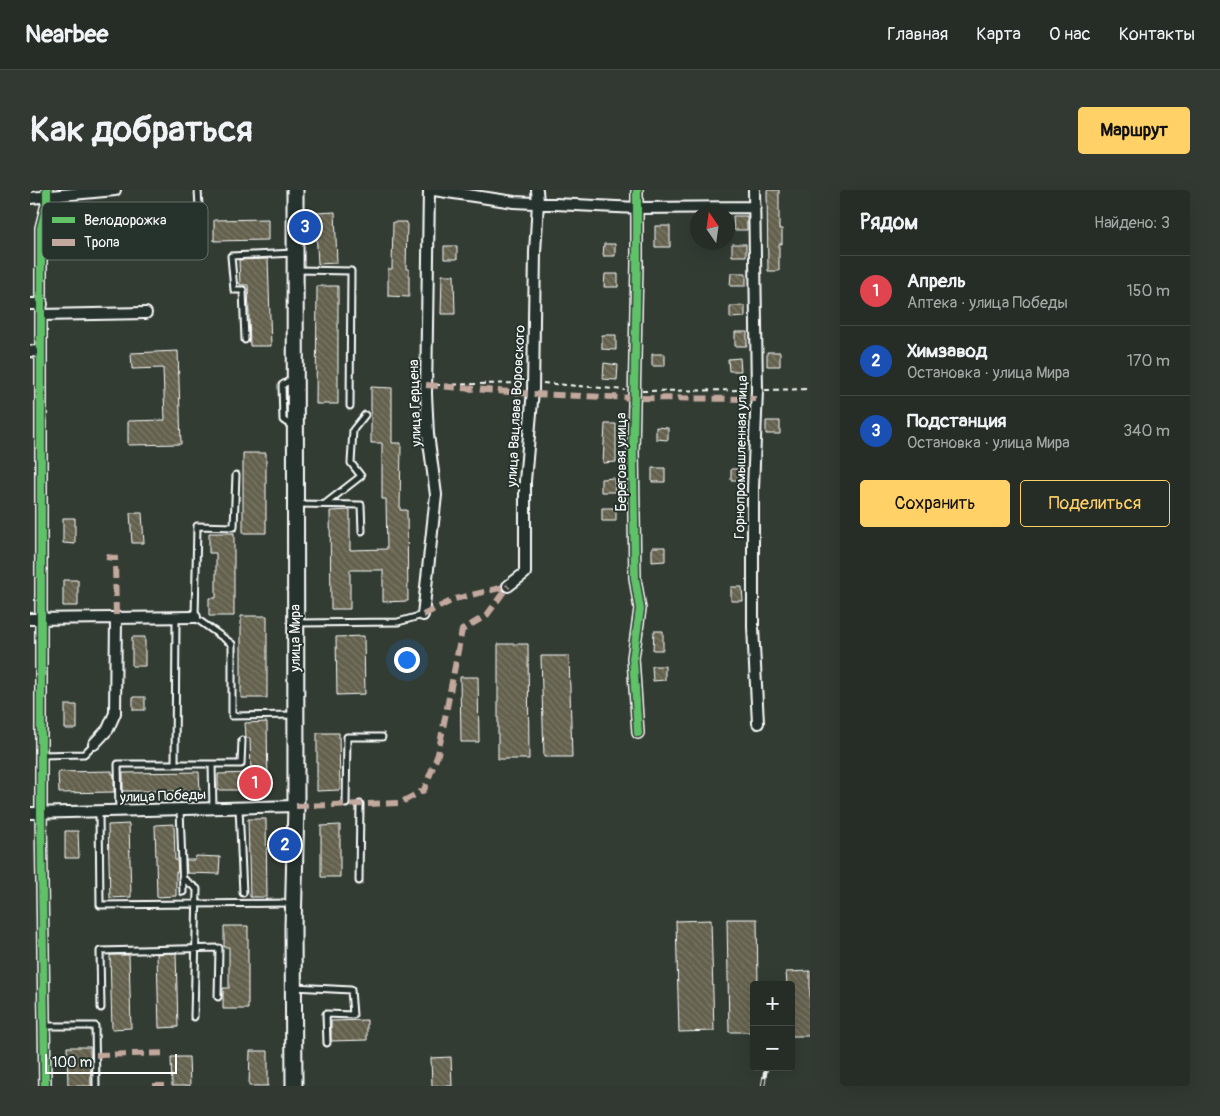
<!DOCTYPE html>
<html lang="ru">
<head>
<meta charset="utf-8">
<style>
	:root { --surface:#262d26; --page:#323932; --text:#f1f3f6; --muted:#a4a8a7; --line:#424943; --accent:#ffd166 }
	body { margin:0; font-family:Pangolin,sans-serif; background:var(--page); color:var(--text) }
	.controls { position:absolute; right:15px; bottom:15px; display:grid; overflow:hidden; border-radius:5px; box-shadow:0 5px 20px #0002 }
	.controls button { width:45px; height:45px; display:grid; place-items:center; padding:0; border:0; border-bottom:1px solid var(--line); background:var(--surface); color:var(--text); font:25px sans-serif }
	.compass { position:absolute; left:660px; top:15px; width:45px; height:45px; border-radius:50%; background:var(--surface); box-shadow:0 5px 20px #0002; rotate:347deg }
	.scale { position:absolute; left:15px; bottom:12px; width:132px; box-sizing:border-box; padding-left:5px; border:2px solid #fff; border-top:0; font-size:14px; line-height:18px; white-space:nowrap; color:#fff; -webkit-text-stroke:4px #26332d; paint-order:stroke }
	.you { position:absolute; left:376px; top:469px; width:18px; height:18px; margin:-12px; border:4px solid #fff; border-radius:50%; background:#1a73e8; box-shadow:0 0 0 8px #1a73e833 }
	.badge { display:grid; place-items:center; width:32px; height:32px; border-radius:50%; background:var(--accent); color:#fff; font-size:16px; font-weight:700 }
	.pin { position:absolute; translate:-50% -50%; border:2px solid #fff; box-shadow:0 1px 5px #0006 }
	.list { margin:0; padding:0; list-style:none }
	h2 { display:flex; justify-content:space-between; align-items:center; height:65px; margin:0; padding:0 20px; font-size:21px }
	h2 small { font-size:16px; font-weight:400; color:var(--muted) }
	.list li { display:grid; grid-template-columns:32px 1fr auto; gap:15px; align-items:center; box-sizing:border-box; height:70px; padding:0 20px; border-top:1px solid var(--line) }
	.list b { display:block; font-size:19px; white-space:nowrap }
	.list p { margin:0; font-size:16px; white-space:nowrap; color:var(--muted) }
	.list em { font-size:16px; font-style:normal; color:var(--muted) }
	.actions { display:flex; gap:10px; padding:15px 20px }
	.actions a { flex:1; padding:11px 0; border:1px solid var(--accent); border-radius:5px; text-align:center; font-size:18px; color:var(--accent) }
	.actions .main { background:var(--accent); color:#111 }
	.map { position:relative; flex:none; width:780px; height:896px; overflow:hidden; border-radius:5px }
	header { display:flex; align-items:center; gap:30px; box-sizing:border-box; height:70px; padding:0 25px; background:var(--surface); border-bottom:1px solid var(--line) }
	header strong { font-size:24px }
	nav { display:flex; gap:28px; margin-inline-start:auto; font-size:18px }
	.intro { display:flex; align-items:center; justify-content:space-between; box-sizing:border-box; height:120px; padding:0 30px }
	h1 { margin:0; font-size:35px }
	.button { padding:12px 22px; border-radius:5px; background:var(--accent); color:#111; font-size:18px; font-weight:700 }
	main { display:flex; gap:30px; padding:0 30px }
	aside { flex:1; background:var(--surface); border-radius:5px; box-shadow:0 5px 20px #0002 }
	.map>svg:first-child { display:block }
	.building { fill:url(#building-back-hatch); stroke:#fff }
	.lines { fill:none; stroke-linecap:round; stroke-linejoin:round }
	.service-casing { stroke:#fff; stroke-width:9 }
	.minor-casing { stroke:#fff; stroke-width:14 }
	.secondary-casing { stroke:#fff; stroke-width:19 }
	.path { stroke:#fff; stroke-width:2; stroke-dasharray:5 4; stroke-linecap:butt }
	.service { stroke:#26332d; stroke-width:5 }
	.minor { stroke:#26332d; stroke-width:10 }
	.secondary { stroke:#26332d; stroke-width:15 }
	.rail-casing { stroke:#fff; stroke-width:4.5 }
	.rail { stroke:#26332d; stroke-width:2.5; stroke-dasharray:8; stroke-linecap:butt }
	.quiet { stroke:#c3a89e; stroke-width:6; stroke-dasharray:12 6; stroke-linecap:butt }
	.cycleway-casing { stroke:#26332d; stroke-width:11 }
	.cycleway { stroke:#61c268; stroke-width:8 }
	.labels { text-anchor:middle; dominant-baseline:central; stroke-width:4; stroke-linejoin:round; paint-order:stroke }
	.street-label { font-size:14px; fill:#fff; stroke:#26332d }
	.key { fill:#26332d; stroke:#67706c; stroke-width:1 }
	.key-label { font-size:14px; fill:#fff }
</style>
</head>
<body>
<header>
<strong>Nearbee</strong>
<nav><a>Главная</a><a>Карта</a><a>О нас</a><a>Контакты</a></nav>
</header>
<div class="intro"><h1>Как добраться</h1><a class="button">Маршрут</a></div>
<main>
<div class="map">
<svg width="780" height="896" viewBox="0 0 780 896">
	<defs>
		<pattern id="building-back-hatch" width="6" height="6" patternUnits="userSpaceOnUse" patternTransform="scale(1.25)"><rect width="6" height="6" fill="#63614d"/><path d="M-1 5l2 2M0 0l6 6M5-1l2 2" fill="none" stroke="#7a7968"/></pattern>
	</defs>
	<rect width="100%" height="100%" fill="#323c33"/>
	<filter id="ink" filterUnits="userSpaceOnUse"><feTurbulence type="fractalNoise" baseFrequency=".02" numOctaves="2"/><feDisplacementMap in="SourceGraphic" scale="10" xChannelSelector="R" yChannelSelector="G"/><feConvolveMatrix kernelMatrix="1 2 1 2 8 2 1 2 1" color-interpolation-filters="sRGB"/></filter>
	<g filter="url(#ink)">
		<path class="building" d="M737 0H749V39H752V54H749V81H738Z
			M305 22 307 73 288 74 285 23Z
			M703 26H717V40H704Z
			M238 29V50L184 51V30Z
			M363 32H377L376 79H379V107L358 106V79H362Z
			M625 36H640V57H625Z
			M574 54H585V66H573Z
			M702 54H716V66H702Z
			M414 56H427V69H414Z
			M238 69 241 156H220L218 95H210L209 70Z
			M701 83H716V96H700Z
			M575 84H588V97H574Z
			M412 85H424L425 124H411Z
			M287 96H308V214H286Z
			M700 116H715V127L700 128Z
			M705 142H717V156H705Z
			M572 145H586V160L572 159Z
			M148 161 151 254 98 255V231L135 230 133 178 102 179 101 163Z
			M737 162H750V176H737Z
			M622 164H635V176H622Z
			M710 168 711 181H699L698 169Z
			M574 173 588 175 587 190 573 189Z
			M341 197 362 198V253H371L370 320H377L378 411 353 412V380H320V419H301L300 321 320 320V360L357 359 356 309H352V253H341Z
			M736 231H750V244H736Z
			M575 234H586V272L573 273Z
			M626 237 638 238V250L626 249Z
			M213 263H236V343H213Z
			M622 278H635V292H622Z
			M701 279H713V290H701Z
			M584 288 585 302H571V289Z
			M572 318H586V331H572Z
			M100 323H112L114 353H102Z
			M33 328H45V354L33 353Z
			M179 343H204V426H179V408H186V363H179Z
			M622 357H635V371L622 372Z
			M33 390H48V416H33Z
			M701 397H712L713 411H701Z
			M211 426H237V508H211Z
			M624 441H633V460H623Z
			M334 446 335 504 307 505 306 447Z
			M102 447H115V476H102Z
			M468 454H498L499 569H468Z
			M511 466H539L542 567H514Z
			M622 476H635V490L623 491Z
			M430 487H448L449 552H431Z
			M103 507H115V520H103Z
			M35 515H47V539H35Z
			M237 532 238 600H188V584L221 583 220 548H216L215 533Z
			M287 543H309L310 600 287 601Z
			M82 581V584H84V602L29 603 28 582Z
			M169 582 170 601H93V583Z
			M218 629H236L237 707H220Z
			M99 634 101 707 80 708 78 635Z
			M144 634 145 670H147L148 682H146V706L127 707 125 635Z
			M310 635V687H291V636Z
			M35 641H48L49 668H35Z
			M166 666 190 667 189 684 157 683 156 670H165Z
			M697 729H727L728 795H724V842H699Z
			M681 730 684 841 649 842 646 731Z
			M194 736H218V819H193V798H199V757H194Z
			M146 763 148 837 129 838 127 764Z
			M80 765H99L101 838 82 839Z
			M780 781V846H761V795H757L756 782Z
			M337 830V850L301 851V831Z
			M37 857H60L61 896H38Z
			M220 861H238V896H219Z
			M141 867H159L160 896H142Z
			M421 867 422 896H402L401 868Z"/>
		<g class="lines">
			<g class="service-casing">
				<path id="service" d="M168 0 170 33
					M268 80 321 81 320 216
					M215 150 213 100H204L201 66 264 63
					M262 189 252 195 253 230 263 237
					M267 314 331 315 332 341
					M295 314 331 286 321 273 323 240 335 225
					M164 427 202 454V526L265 525
					M165 427 167 336 204 337 206 285
					M267 433 368 432 393 425
					M11 565 54 564 64 554
					M145 574 146 428
					M316 614 317 547H352
					M183 618 182 574H211L212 550
					M209 618 213 703
					M150 619 153 702
					M89 621 88 574H182
					M69 622 70 715 263 713
					M152 688 167 699 164 827
					M329 691 330 614
					M264 797 321 800 323 825 296 824 297 853
					M71 818 70 761 189 758 188 807
					M14 836H65L66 896"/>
			</g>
			<g class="minor-casing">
				<path id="minor" d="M404 0 484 12 607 18 725 17
					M607 0V73L603 262 605 388 610 419 603 468 608 543
					M724 0 727 200 723 298V437L728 533
					M0 8 85 0
					M0 114H12
					M11 125 116 123
					M0 161 11 162
					M478 396 495 383V291L503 200 505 62 508 13 507 0
					M393 425 406 305 398 244 396 204 399 0
					M0 429 165 427
					M64 554 78 539 85 523 86 428
					M0 623 266 616
					M15 896 11 623V38L17 14V0"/>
			</g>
			<g class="secondary-casing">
				<path id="secondary" d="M264 896 263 738 266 616 265 0"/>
			</g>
			<path class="path" d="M513 193 595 200
				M405 195 493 193
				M735 200 780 199
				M612 201 718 200"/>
			<use href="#service" class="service"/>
			<use href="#minor" class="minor"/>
			<use href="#secondary" class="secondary"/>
			<g class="rail-casing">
				<path id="rail" d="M733 896 736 877"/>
			</g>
			<use href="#rail" class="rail"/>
			<path class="quiet" d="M396 195 503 204 604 208 726 209
				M76 367 85 368 86 428
				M393 425 425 409 478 396
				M266 616 370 613 394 600 408 564 432 440 457 425 478 396
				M66 865 138 863
				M123 896H134"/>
			<g class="cycleway-casing">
				<path id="cycleway" d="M607 0V73L603 262 605 388 610 419 603 468 608 543
					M15 896 11 623V38L17 14V0"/>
			</g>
			<use href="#cycleway" class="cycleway"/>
		</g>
	</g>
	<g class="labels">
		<g class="street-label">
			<text transform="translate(385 213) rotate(-92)">улица Герцена</text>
			<text transform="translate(486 216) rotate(-87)">улица Вацлава Воровского</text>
			<text transform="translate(711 267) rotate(-89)">Горнопромышленная улица</text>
			<text transform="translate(591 272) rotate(-90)">Береговая улица</text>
			<text transform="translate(265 448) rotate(-90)">улица Мира</text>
			<text transform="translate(133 606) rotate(-2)">улица Победы</text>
		</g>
	</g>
	<rect x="12" y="12" width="166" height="58" rx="8" class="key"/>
	<rect x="22" y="27" width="23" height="6" fill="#61c268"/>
	<rect x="22" y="49" width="23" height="7" fill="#c3a89e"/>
	<g class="key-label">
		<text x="54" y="35">Велодорожка</text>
		<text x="54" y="57">Тропа</text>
	</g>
</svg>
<div class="controls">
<button>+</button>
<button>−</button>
</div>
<svg class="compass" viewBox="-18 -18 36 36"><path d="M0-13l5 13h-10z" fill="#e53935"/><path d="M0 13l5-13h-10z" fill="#a4a8a7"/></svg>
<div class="scale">100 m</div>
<div class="you"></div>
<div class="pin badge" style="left:225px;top:593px;background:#e0444e">1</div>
<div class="pin badge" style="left:255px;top:655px;background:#1a4fb4">2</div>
<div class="pin badge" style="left:275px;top:37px;background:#1a4fb4">3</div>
</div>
<aside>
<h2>Рядом<small>Найдено: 3</small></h2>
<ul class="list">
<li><span class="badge" style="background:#e0444e">1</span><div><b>Апрель</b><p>Аптека · улица Победы</p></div><em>150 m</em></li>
<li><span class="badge" style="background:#1a4fb4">2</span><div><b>Химзавод</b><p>Остановка · улица Мира</p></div><em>170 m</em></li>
<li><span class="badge" style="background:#1a4fb4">3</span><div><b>Подстанция</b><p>Остановка · улица Мира</p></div><em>340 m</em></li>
</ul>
<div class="actions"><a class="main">Сохранить</a><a>Поделиться</a></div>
</aside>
</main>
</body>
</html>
